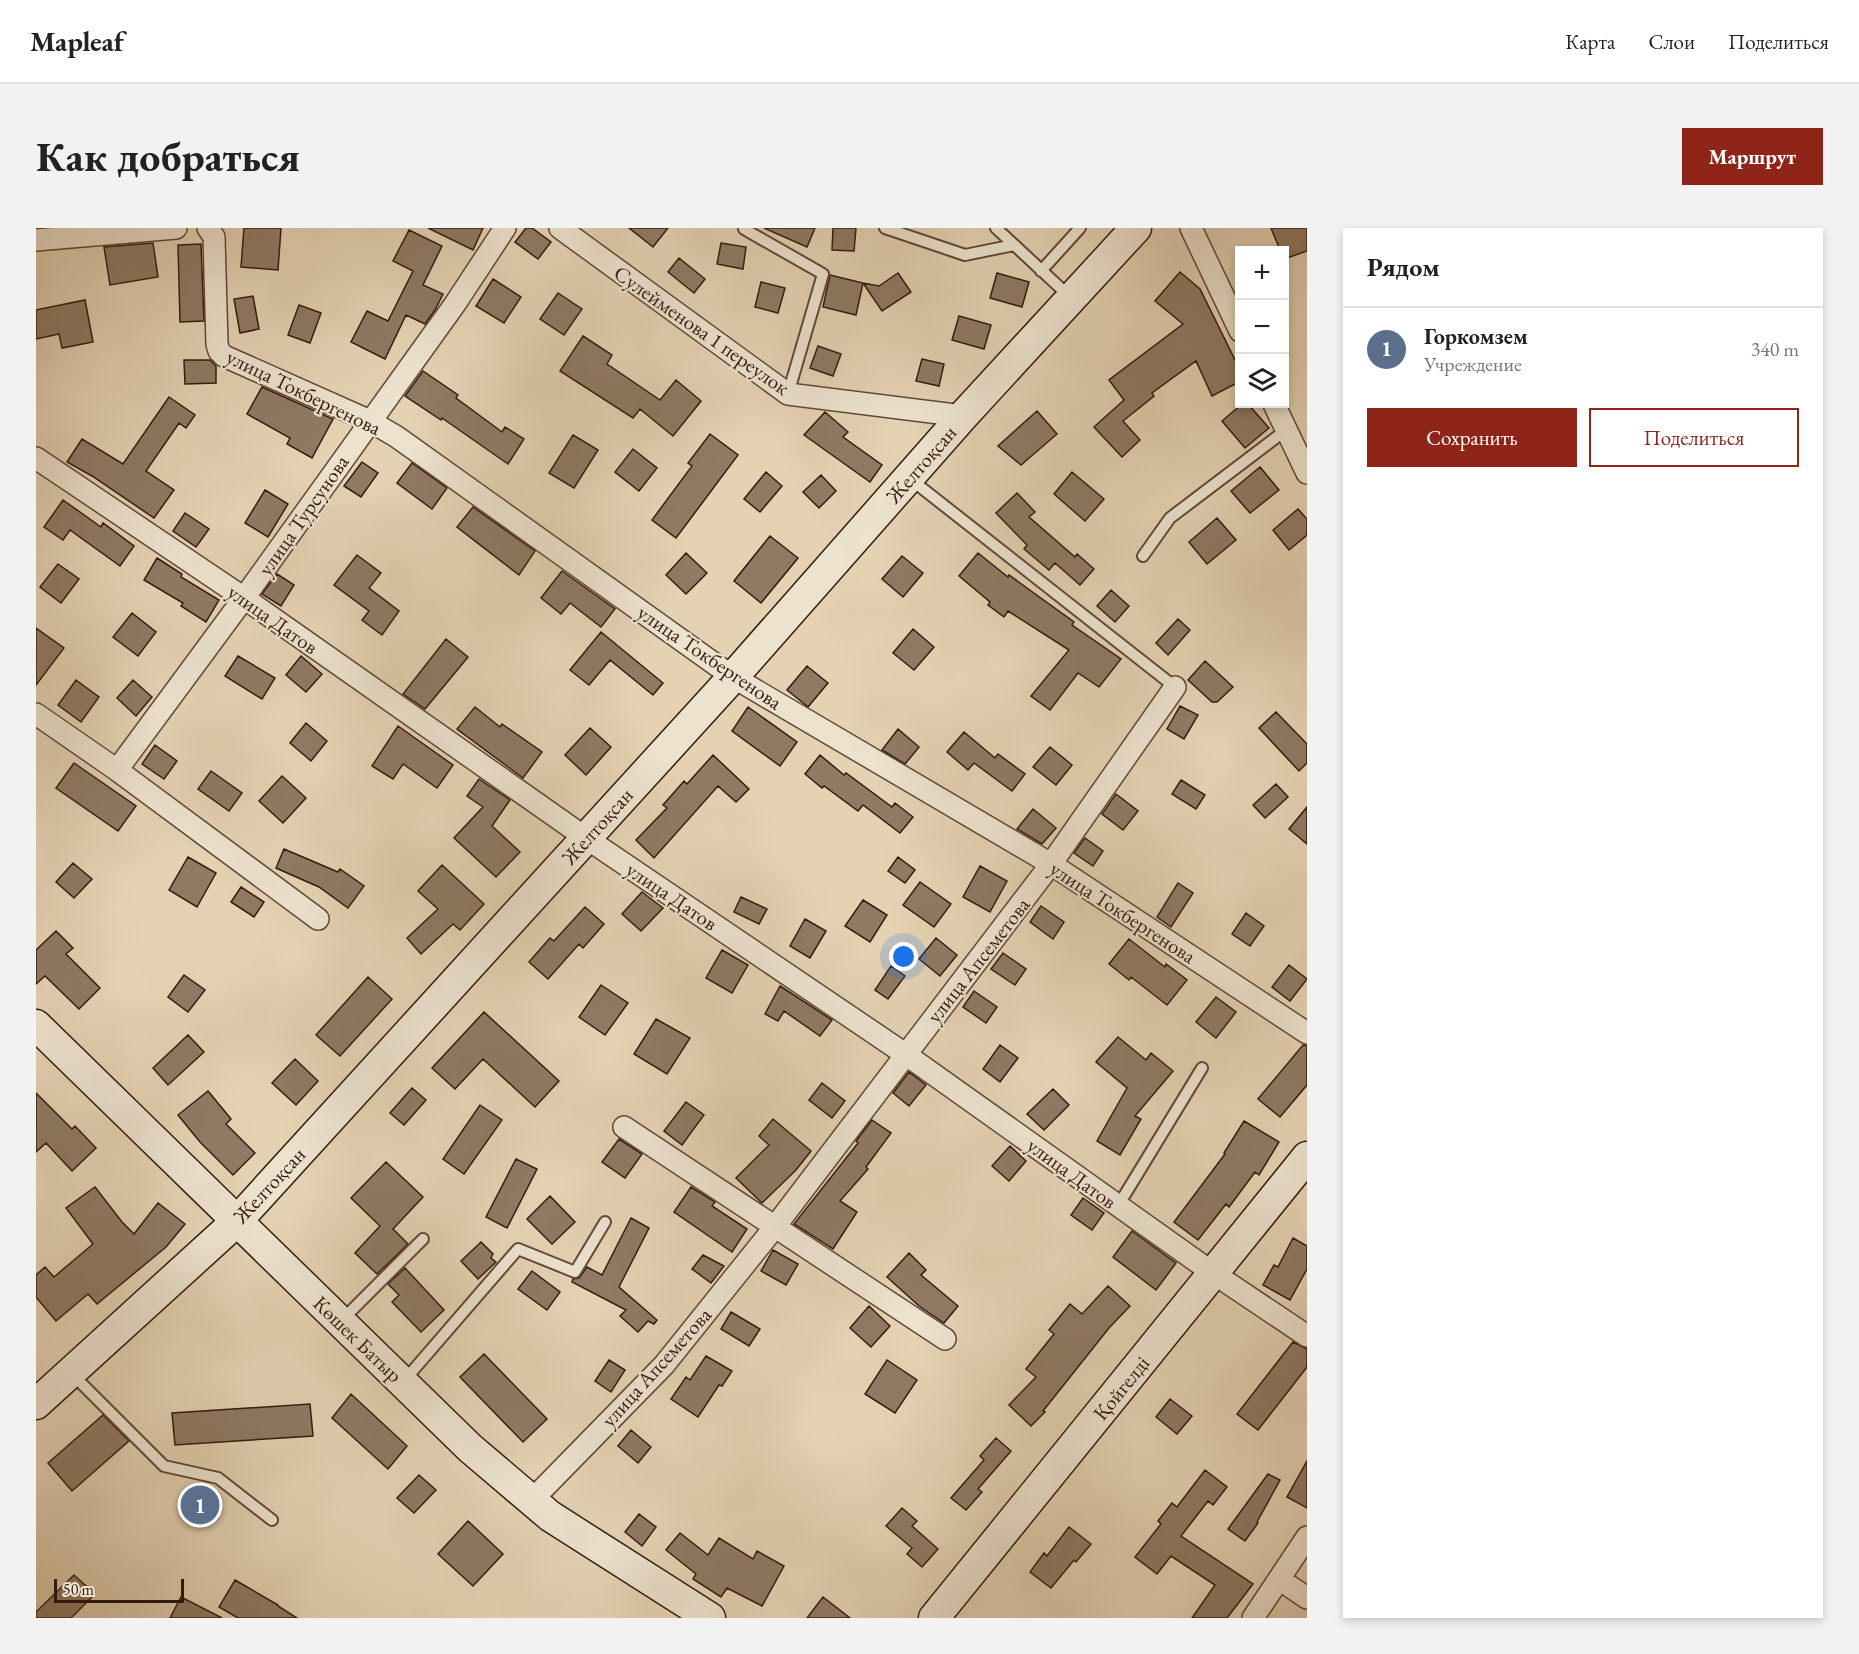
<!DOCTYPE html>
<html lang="ru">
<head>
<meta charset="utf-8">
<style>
	:root { --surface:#fff; --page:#f2f2f2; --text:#222; --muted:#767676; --line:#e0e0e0; --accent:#8f2418 }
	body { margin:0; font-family:"EB Garamond",serif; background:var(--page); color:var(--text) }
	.controls { position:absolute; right:18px; top:18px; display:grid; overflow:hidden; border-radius:0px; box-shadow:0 3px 9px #0003 }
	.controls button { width:54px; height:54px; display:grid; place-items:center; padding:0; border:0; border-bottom:2px solid var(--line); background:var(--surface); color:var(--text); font:30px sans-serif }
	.scale { position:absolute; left:18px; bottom:15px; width:130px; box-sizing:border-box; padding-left:6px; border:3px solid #331b0f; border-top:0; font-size:16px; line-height:21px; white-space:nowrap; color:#331b0f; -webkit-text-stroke:4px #ede2ce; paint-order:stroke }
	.you { position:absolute; left:868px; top:729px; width:21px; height:21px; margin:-15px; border:4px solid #fff; border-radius:50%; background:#1a73e8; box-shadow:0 0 0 9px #1a73e833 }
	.badge { display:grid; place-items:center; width:39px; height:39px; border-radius:50%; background:var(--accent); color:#fff; font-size:20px; font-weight:700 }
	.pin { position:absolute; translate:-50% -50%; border:3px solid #fff; box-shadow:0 2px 6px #0006 }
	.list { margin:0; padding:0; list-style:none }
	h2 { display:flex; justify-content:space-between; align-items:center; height:78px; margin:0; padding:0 24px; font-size:26px }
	h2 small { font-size:20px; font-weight:400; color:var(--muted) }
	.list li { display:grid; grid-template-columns:39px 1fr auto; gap:18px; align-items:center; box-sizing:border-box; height:84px; padding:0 24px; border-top:2px solid var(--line) }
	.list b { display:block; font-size:22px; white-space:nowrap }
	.list p { margin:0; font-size:20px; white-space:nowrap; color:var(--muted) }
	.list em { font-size:20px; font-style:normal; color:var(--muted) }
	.actions { display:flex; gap:12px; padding:18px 24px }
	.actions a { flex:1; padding:14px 0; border:2px solid var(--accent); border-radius:0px; text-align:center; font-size:21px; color:var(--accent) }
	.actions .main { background:var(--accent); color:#fff }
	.icon { flex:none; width:33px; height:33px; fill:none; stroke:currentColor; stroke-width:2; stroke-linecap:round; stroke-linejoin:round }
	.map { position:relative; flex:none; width:1271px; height:1390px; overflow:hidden; border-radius:0px }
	header { display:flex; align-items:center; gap:36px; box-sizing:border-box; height:84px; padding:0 30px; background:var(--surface); border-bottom:2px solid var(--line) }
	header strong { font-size:28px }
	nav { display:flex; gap:33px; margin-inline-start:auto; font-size:21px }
	.intro { display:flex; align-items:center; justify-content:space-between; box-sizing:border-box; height:144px; padding:0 36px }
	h1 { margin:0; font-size:42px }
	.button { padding:15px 27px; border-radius:0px; background:var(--accent); color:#fff; font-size:21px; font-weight:700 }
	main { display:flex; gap:36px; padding:0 36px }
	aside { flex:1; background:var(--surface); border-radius:0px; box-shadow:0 3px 9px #0003 }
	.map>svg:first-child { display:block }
	.building { fill:#8f7a64; stroke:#331b0f; stroke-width:1.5 }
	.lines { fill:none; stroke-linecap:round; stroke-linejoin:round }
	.lane-casing { stroke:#5f4938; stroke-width:14 }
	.street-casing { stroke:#5f4938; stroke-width:24 }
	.secondary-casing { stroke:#331b0f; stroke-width:33 }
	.lane { stroke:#ede2ce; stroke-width:10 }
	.street { stroke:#ede2ce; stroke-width:21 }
	.secondary { stroke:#ede2ce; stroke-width:30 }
	.labels { text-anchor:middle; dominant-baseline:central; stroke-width:4.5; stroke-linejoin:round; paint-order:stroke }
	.street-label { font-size:21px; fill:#331b0f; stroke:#ede2ce }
</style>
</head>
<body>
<header>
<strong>Mapleaf</strong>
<nav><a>Карта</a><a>Слои</a><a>Поделиться</a></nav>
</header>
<div class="intro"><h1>Как добраться</h1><a class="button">Маршрут</a></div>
<main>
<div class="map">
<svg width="1271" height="1390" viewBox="0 0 1271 1390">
	<rect width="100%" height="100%" fill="#e4d2b3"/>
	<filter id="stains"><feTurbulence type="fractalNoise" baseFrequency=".00333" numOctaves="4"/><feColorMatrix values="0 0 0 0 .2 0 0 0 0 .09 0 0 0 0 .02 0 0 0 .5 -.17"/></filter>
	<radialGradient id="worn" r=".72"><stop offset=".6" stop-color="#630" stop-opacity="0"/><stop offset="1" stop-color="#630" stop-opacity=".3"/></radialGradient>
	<path class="building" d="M208 0H245L242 42 205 39Z
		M392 0H447L437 22Z
		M490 0H496L515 14 502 31 479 14Z
		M593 0H632L617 19Z
		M728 0H779L771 19Z
		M797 0H820L818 23 796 22Z
		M1235 0H1271V23L1248 31V22H1244Z
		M373 2 406 18 387 57 407 66 399 82 389 96 370 87 349 131 315 114 331 83 352 93 377 43 357 33Z
		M117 15 122 49 74 57 68 19Z
		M685 15 710 19 707 41 681 36Z
		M165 16 168 93 144 94 142 17Z
		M643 30 669 51 658 65 632 44Z
		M1144 44 1164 61 1203 140V154L1176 168 1160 133 1116 165 1118 168 1087 193 1104 212 1086 229 1058 199 1088 172 1073 152 1147 96 1119 73Z
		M862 45 875 64 846 83 827 55 843 58Z
		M961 45 993 54 986 79 954 70Z
		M794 47 827 55 820 87 787 79Z
		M457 51 485 69 468 95 440 78Z
		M725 54 749 60 742 85 719 79Z
		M522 65 546 81 528 107 504 91Z
		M217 68 223 101 204 105 198 71Z
		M49 72 57 114 26 120 23 106 0 111V82Z
		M263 77 285 85 274 115 252 107Z
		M923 88 955 97 948 121 916 112Z
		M547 108 576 127 571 136 624 172 640 152 665 173 637 208 604 181 597 190 524 143Z
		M782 118 805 126 797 148 774 140Z
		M886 131 908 136 903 158 880 153Z
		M148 132H174L180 138V155L149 156Z
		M387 143 422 167 420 170 466 204 469 199 488 211 472 236 406 190 405 192 369 168Z
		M226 159 297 191 276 230 251 216 254 210 211 186Z
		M133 169 159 187 150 200 143 195 110 243 138 262 118 290 56 248 31 234 46 211 87 236Z
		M1206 176H1212L1233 200 1209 220 1186 193Z
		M1001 183 1021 206 985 237 962 218Z
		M789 184 812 204 807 209 846 237 834 254 768 207Z
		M674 206 702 227 640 310 616 292 656 238 652 235Z
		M537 207 562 222 538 260 513 245Z
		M597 221 621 240 603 263 579 244Z
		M326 234 342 245 325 269 308 258Z
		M376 235 411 260 396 281 361 255Z
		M1224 239 1243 262 1214 285 1195 263Z
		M730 244 746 258 724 284 708 271Z
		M1036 244 1068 271 1049 293 1018 266Z
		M785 247 800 263 783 280 767 264Z
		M229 262 252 276 232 309 209 295Z
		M981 265 999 284 993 289 1039 329 1041 326 1058 341 1044 357 1019 335 1013 342 988 321 991 317 960 285Z
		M27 272 65 299 67 295 98 318 84 338 34 302 27 312 8 299Z
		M437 279 499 323 483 347 421 299Z
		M1262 281 1271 291V307L1253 322 1237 302Z
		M149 285 173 301 160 319 137 303Z
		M1181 290 1200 312 1171 336 1153 314Z
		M734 308 762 330 725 375 698 353Z
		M650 325 671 345 650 366 630 347Z
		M942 325 972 349 973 347 1038 394 1036 397 1085 431 1063 459 1042 445 1014 482 995 468 1033 422 972 383 968 389 952 377 954 374 923 348Z
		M321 327 345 345 333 360 363 383 346 407 326 392 333 383 298 357Z
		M866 328 887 345 867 369 846 351Z
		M121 330 146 346 145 349 183 372 170 394 145 378 147 375 108 352Z
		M22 336 43 351 25 375 4 359Z
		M526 343 579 381 565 399 534 375 525 386 505 370Z
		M241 346 258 357 245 378 226 366Z
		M1075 362 1093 378 1079 394 1061 378Z
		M96 385 120 404 102 428 77 409Z
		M1142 391 1154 402 1132 427 1120 415Z
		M0 400 28 420 0 457Z
		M877 401 898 419 878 442 857 425Z
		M565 404 627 455 617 467 574 432 553 457 534 442Z
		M410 411 432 429 389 481 367 466Z
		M202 428 239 450 226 471 189 448Z
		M265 428 286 446 270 464 250 447Z
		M1169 433 1197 459 1181 474H1176L1152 452Z
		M771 438 792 455 772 479 751 462Z
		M40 452 63 469 45 494 22 477Z
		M97 452 116 469 100 488 81 470Z
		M1144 478 1162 487 1148 511 1131 501Z
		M439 479 464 499 466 496 506 524 487 550 421 501Z
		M712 479 761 514 744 538 696 503Z
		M1240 484 1271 516V535L1263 543 1223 500Z
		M270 495 291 513 275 533 254 515Z
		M362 498 417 537 401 560 367 536 357 551 336 538Z
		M554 500 575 519 550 547 529 527Z
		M862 501 883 519 869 536 846 522Z
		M928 504 959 530 962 526 989 546 976 563 938 535 932 542 911 524Z
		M119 517 141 533 128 551 106 536Z
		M1014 519 1036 537 1020 557 997 539Z
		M677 527 713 561 700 574 682 558 618 630 600 612 631 580 627 577 648 553 651 556Z
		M784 527 808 547 810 545 856 579 859 575 877 589 864 605 827 577 822 583 788 558 786 560 769 546Z
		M38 535 100 578 82 603 20 560Z
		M175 543 206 565 193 583 162 561Z
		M246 548 270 570 247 595 223 573Z
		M443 551 474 572 456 598 484 624 460 649 418 610 447 579 431 568Z
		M1145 552 1169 567 1160 581 1136 566Z
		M1240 556 1252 569 1229 590 1217 577Z
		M1080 566 1102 583 1087 602 1066 586Z
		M1271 579V616L1253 601Z
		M997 581 1020 600 1006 616 981 601Z
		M1049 610 1067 623 1057 638 1038 625Z
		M248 621 302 644 304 641 328 658 312 680 283 659 240 640Z
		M152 629 180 645 161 679 133 662Z
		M862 629 879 642 869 655 852 643Z
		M37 635 56 651 38 670 20 654Z
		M406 637 448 676 424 702 417 696 385 726 371 710 402 681 382 663Z
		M944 638 971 653 954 684 927 669Z
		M884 654 915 676 898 699 867 677Z
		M1142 655 1157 665 1135 699 1121 689Z
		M205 659 228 674 218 689 195 674Z
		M606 664 627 680 605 703 586 686Z
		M705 669 731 681 723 696 698 684Z
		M827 672 851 687 834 714 809 698Z
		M1005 678 1028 694 1017 711 994 694Z
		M549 679 568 696 547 720 543 716 512 751 493 734 514 710 518 713Z
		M1210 685 1228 698 1214 718 1196 706Z
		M769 691 790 703 774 730 754 718Z
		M20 703 37 720 30 726 64 760 43 781 9 748 0 756V722Z
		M900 710 921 727 904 748 883 731Z
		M1093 711 1129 739 1130 736 1151 752 1131 777 1095 749 1093 752 1073 736Z
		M686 722 712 737 696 765 670 750Z
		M967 725 990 741 979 757 955 741Z
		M1253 737 1271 751 1254 773 1236 759Z
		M855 738 869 748 852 771 839 762Z
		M148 747 169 762 152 784 132 769Z
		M332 749 356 771 304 828 280 807Z
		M565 757 592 775 569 807 543 789Z
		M744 758 796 792 784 808 748 783 742 793 729 786Z
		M938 763 961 779 950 795 927 779Z
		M1180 769 1200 784 1180 810 1160 794Z
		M448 784 523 853 499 879 447 831 419 861 396 840Z
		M620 791 654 810 631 846 598 826Z
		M152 807 168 824 132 857 117 840Z
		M1082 809 1110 832 1115 825 1137 843 1099 888 1105 891 1084 927 1061 913 1091 860 1060 834Z
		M964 817 982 830 964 854 947 841Z
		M1267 817 1271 818V857L1244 889 1222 871Z
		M259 831 282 853 260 877 236 855Z
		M873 844 890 857 873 878 857 865Z
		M786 855 809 873 796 890 773 872Z
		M376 860 390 872 368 897 354 885Z
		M1017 861 1033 877 1008 902 991 886Z
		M172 863 195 891 190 896 219 925 197 947 164 914 142 887Z
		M0 865 36 901 39 898 60 920 36 943 10 915 0 924Z
		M650 874 668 887 646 917 628 903Z
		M444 877 466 892 428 946 407 931Z
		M737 891 775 923 760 942 726 975 700 950 733 917 723 908Z
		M836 892 855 905 830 939 832 941 804 973 821 984 797 1021 758 996 822 915 820 913Z
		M1208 893 1243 914 1223 947 1219 944 1193 979 1190 976 1162 1012 1138 994 1189 926 1188 925Z
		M583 911 606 926 589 950 566 934Z
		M974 918 990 933 973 953 956 938Z
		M480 931 501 941 471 1000 450 989Z
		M350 934 387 969 357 1001 372 1016 341 1046 319 1025 344 998 315 970Z
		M59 959 86 994 98 1006 122 975 149 996 130 1019 61 1076 52 1066 20 1093 0 1069V1047L9 1039 18 1049 57 1016 30 980Z
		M655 959 679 974 676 978 711 1001 696 1024 638 984Z
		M514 968 539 994 516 1016 491 991Z
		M1047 970 1068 985 1056 1002 1035 987Z
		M595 990 613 1000 583 1059 621 1092 618 1096 612 1093 602 1104 584 1088 590 1082 536 1054 537 1051 543 1050 551 1039 566 1047Z
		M1096 1003 1140 1035 1120 1062 1077 1029Z
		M1257 1010 1271 1018V1041L1254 1072 1227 1057 1238 1037 1242 1039Z
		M445 1014 457 1026 455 1030 460 1034 442 1051 425 1033Z
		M737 1022 762 1036 750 1057 725 1043Z
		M873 1025 890 1042 885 1047 922 1078 908 1095 883 1078 851 1049Z
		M667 1027 688 1038 675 1055 656 1041Z
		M369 1040 408 1082 385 1104 356 1074 363 1067 352 1056Z
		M496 1043 524 1064 511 1082 482 1061Z
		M1072 1058 1094 1078 1073 1100 1007 1183 1009 1184 995 1198 973 1177 1000 1149 990 1141 1018 1106 1013 1102 1034 1076 1046 1086Z
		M833 1078 854 1098 835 1119 814 1100Z
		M695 1084 724 1101 713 1118 685 1101Z
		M1257 1114 1271 1121V1139L1222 1202 1201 1186Z
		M448 1126 511 1191 487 1214 424 1149Z
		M670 1128 696 1143 686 1158 683 1157 662 1189 635 1171 650 1149 654 1152Z
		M573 1132 589 1142 575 1164 559 1153Z
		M851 1132 881 1152 859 1185 829 1166Z
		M315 1166 371 1218 352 1241 296 1190Z
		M1134 1171 1156 1188 1141 1206 1120 1189Z
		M274 1176 277 1208 139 1217 136 1185Z
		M67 1187 93 1213 36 1263 12 1235Z
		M595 1202 615 1219 602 1235 582 1218Z
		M960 1210 975 1223 942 1261 946 1264 930 1282 915 1270 948 1232 944 1228Z
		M1271 1233V1280L1251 1269Z
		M1169 1242 1191 1259 1177 1277 1172 1273 1145 1308 1217 1356 1191 1390H1156L1179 1357 1135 1328 1121 1346 1099 1329 1125 1296 1122 1293 1136 1275 1141 1279Z
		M1232 1246 1244 1252 1221 1294 1222 1295 1209 1313 1192 1301Z
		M383 1247 400 1262 378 1285 361 1270Z
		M866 1280 881 1293 876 1298 902 1321 886 1339 871 1326 876 1320 850 1298Z
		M603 1286 620 1299 606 1318 589 1304Z
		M432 1293 467 1326 437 1358 402 1326Z
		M1033 1299 1055 1316 1040 1334 1038 1332 1015 1360 994 1344 1008 1325 1011 1328Z
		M644 1305 672 1327 683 1310 717 1331 721 1323 748 1338 726 1378 691 1360 685 1369 657 1351 660 1346 630 1322Z
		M38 1347 59 1366 35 1390H0V1384Z
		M199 1352 242 1377V1378L261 1390H202L183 1379Z
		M145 1369 186 1390H134Z
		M787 1369 814 1390H771Z"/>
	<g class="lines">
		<g class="lane-casing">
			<path id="lane" d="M849 0 929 27 978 17
				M960 0 1033 68
				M708 1 787 46 752 166
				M1005 43 1044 0
				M873 250 1139 459
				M1107 328 1134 290 1250 202
				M1082 978 1166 840
				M305 1093 387 1011
				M35 1145 128 1238 182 1250 236 1292
				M367 1154 482 1021 539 1044 569 994"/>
		</g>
		<g class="street-casing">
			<path id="street" d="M172 0 178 9 181 116 183 123 188 128 334 193 361 209 697 449 1015 636 1271 805
				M524 0 752 166 927 188
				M1155 0 1204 103
				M0 12 140 0
				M1238 176 1271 245
				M0 230 208 370 550 610 869 826 1177 1045 1271 1108
				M0 486 81 542 282 691
				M81 542 208 370 419 76 469 0
				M588 899 909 1111
				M496 1272 628 1137 738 1000 1015 636 1139 459
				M1243 1351 1271 1370
				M1217 1390 1271 1309"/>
		</g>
		<g class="secondary-casing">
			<path id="secondary" d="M0 797 434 1220 514 1288 674 1390
				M0 1176 201 993 697 449 927 188 1100 0
				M898 1390 1271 929"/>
		</g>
		<use href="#lane" class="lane"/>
		<use href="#street" class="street"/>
		<use href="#secondary" class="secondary"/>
	</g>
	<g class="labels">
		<g class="street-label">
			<text transform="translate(666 102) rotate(35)">Сулейменова 1 переулок</text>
			<text transform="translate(268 164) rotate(26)">улица Токбергенова</text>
			<text transform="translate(885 236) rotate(-49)">Желтоқсан</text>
			<text transform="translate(267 287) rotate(-55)">улица Турсунова</text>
			<text transform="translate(237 391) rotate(35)">улица Датов</text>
			<text transform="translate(674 429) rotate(34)">улица Токбергенова</text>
			<text transform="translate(561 598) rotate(-48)">Желтоқсан</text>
			<text transform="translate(636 668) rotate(34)">улица Датов</text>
			<text transform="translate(1087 684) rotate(33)">улица Токбергенова</text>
			<text transform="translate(942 732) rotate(-52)">улица Апсеметова</text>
			<text transform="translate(1036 945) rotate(36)">улица Датов</text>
			<text transform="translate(233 957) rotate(-47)">Желтоқсан</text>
			<text transform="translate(322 1111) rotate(44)">Көшек Батыр</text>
			<text transform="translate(620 1139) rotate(-48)">улица Апсеметова</text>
			<text transform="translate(1085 1160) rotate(-51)">Қойгелді</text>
		</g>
	</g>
	<rect width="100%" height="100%" filter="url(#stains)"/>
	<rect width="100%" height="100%" fill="url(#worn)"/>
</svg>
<div class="controls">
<button>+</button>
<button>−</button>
<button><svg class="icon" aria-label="layers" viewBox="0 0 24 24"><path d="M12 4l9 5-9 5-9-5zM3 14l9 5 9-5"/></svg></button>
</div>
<div class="scale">50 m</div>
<div class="you"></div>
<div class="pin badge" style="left:164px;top:1277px;background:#5c6f8a">1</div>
</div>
<aside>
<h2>Рядом<small></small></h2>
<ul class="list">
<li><span class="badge" style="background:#5c6f8a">1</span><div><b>Горкомзем</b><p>Учреждение</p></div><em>340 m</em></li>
</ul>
<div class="actions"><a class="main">Сохранить</a><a>Поделиться</a></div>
</aside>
</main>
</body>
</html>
